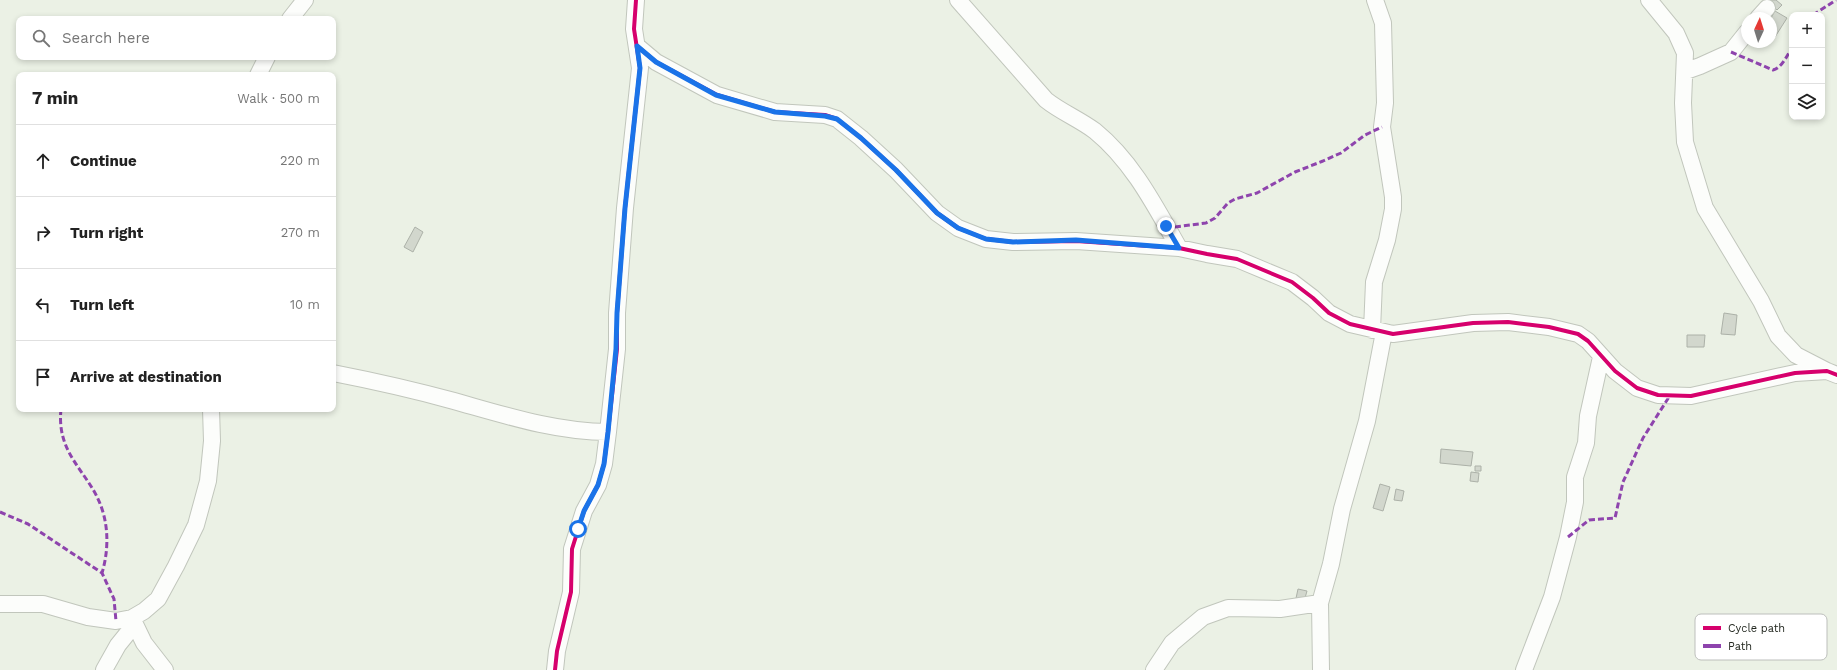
<!DOCTYPE html>
<html lang="en">
<head>
<meta charset="utf-8">
<style>
	:root { --surface:#fff; --page:#f6f6f6; --text:#222; --muted:#767676; --line:#e0e0e0 }
	body { margin:0; font-family:"Work Sans",sans-serif; background:var(--page); color:var(--text) }
	.controls { position:absolute; right:12px; top:12px; display:grid; overflow:hidden; border-radius:8px; box-shadow:0 2px 6px #0003 }
	.controls button { width:36px; height:36px; display:grid; place-items:center; padding:0; border:0; border-bottom:1px solid var(--line); background:var(--surface); color:var(--text); font:20px sans-serif }
	.compass { position:absolute; left:1741px; top:12px; width:36px; height:36px; border-radius:50%; background:var(--surface); box-shadow:0 2px 6px #0003; rotate:4deg }
	.stop { position:absolute; width:12px; height:12px; margin:-9px; border:3px solid #1a73e8; border-radius:50%; background:#fff }
	.stop.end { background:#1a73e8; border-color:#fff; box-shadow:0 1px 4px #0008 }
	.list { margin:0; padding:0; list-style:none }
	h2 { display:flex; justify-content:space-between; align-items:center; height:52px; margin:0; padding:0 16px; font-size:17px }
	h2 small { font-size:13px; font-weight:400; color:var(--muted) }
	.list li { display:grid; grid-template-columns:26px 1fr auto; gap:12px; align-items:center; box-sizing:border-box; height:72px; padding:0 16px; border-top:1px solid var(--line) }
	.list b { display:block; font-size:15px; white-space:nowrap }
	.list em { font-size:13px; font-style:normal; color:var(--muted) }
	.icon { flex:none; width:22px; height:22px; fill:none; stroke:currentColor; stroke-width:2; stroke-linecap:round; stroke-linejoin:round }
	.map { position:relative; flex:none; width:1837px; height:670px; overflow:hidden }
	.search { position:absolute; background:var(--surface); box-shadow:0 2px 6px #0003; left:16px; top:16px; width:320px; height:44px; display:flex; align-items:center; gap:10px; box-sizing:border-box; padding:0 14px; border-radius:8px; color:var(--muted); font-size:15px }
	.panel { position:absolute; background:var(--surface); box-shadow:0 2px 6px #0003; left:16px; top:72px; width:320px; height:340px; border-radius:8px }
	.map>svg:first-child { display:block }
	.building { fill:#d2d7cd; stroke:#acb1a8 }
	.lines { fill:none; stroke-linecap:round; stroke-linejoin:round }
	.minor-casing { stroke:#c1c6bc; stroke-width:18 }
	.minor { stroke:#fcfdfb; stroke-width:16 }
	.quiet { stroke:#8e44ad; stroke-width:3; stroke-dasharray:6 3; stroke-linecap:butt }
	.cycleway-casing { stroke:#fff; stroke-width:6 }
	.cycleway { stroke:#d6006c; stroke-width:4 }
	.route { stroke:#1a73e8; stroke-width:5 }
	.key { fill:#fff; stroke:#bdbfbc; stroke-width:1 }
	.key-label { font-size:11px; fill:#242921 }
</style>
</head>
<body>
<div class="map">
<svg width="1837" height="670" viewBox="0 0 1837 670">
	<rect width="100%" height="100%" fill="#ebf1e5"/>
	<path class="building" d="M1766 0H1776L1782 5 1777 10Z
		M1775 11 1787 18 1775 37 1771 34V18Z
		M415 227 423 232 413 252 404 247Z
		M1724 313 1737 315 1735 335 1721 334Z
		M1687 335H1705L1704 347H1687Z
		M1441 449 1473 452 1471 466 1440 463Z
		M1475 466H1481V471H1475Z
		M1471 472 1479 473 1478 482 1470 481Z
		M1380 484 1390 487 1383 511 1373 508Z
		M1396 489 1404 491 1402 501 1394 500Z
		M1298 589 1307 591 1303 605 1295 603Z"/>
	<g class="lines">
		<g class="minor-casing">
			<path id="minor" d="M958 0 1046 100C1061 112 1079 119 1095 131 1133 162 1155 206 1179 248
				M1649 0 1676 33 1685 53 1683 103 1685 142 1705 208 1761 301 1778 336 1796 355 1827 371
				M1758 18 1767 8
				M290 19 305 0
				M637 46 656 62 717 95 775 112 825 115 837 119 861 138 896 170 937 213 958 228 986 239 1013 242 1076 241 1179 248 1207 254 1237 259 1292 282 1313 298 1329 313 1350 324 1393 334 1473 323 1508 322 1549 327 1578 334 1588 341 1615 371 1637 388 1658 395 1691 396 1795 373 1827 371 1837 375
				M1686 71 1700 66 1731 52 1747 32
				M258 75 267 57
				M1372 330 1374 282 1387 240 1393 209V197L1382 127 1385 103 1383 23 1375 0
				M333 373C374 381 414 390 454 401 504 415 556 432 608 432
				M0 604H43L88 617 116 621 132 618 144 611 158 599 176 566 196 525 208 481 212 441 211 409
				M132 618 144 643 165 670
				M104 670 118 645 135 624
				M555 670 557 651 571 592 572 549 584 511 598 485 604 464 608 432 617 349V313L625 208 640 68 634 29 636 0
				M1154 670 1172 643 1203 617 1228 608 1280 609 1320 603
				M1321 670 1320 603 1331 564 1342 509 1367 421 1384 332
				M1524 670 1552 597 1568 537 1575 502V477L1586 443 1588 416 1601 357"/>
		</g>
		<use href="#minor" class="minor"/>
		<path class="quiet" d="M1813 15 1836 0
			M1731 52 1773 70C1782 68 1787 55 1792 48
			M1166 226 1175 227 1206 223 1215 218 1228 203 1235 199 1257 193 1295 172 1323 161 1341 153 1365 135 1382 127
			M61 409C56 456 90 472 102 509 109 530 108 553 102 573
			M0 512 28 524 102 573 114 599 116 621
			M1568 537 1589 520 1615 518 1623 482 1643 438 1669 397"/>
		<g class="cycleway-casing">
			<path id="cycleway" d="M637 46 656 62 717 95 775 112 825 115 837 119 861 138 896 170 937 213 958 228 986 239 1013 242 1076 241 1179 248 1207 254 1237 259 1292 282 1313 298 1329 313 1350 324 1393 334 1473 323 1508 322 1549 327 1578 334 1588 341 1615 371 1637 388 1658 395 1691 396 1795 373 1827 371 1837 375
				M555 670 557 651 571 592 572 549 584 511 598 485 604 464 608 432 617 349V313L625 208 640 68 634 29 636 0"/>
		</g>
		<use href="#cycleway" class="cycleway"/>
	</g>
	<g class="lines">
		<path class="route" d="M578 529 584 511 598 485 604 464 608 432 616 349 617 313 625 208 640 68 637 46 656 62 716 95 775 112 825 116 837 119 861 138 896 170 937 213 958 228 986 239 1013 242 1076 240 1179 248 1166 226"/>
	</g>
	<rect x="1695" y="614" width="132" height="46" rx="6" class="key"/>
	<rect x="1703" y="626" width="18" height="4" fill="#d6006c"/>
	<rect x="1703" y="644" width="18" height="4" fill="#8e44ad"/>
	<g class="key-label">
		<text x="1728" y="632">Cycle path</text>
		<text x="1728" y="650">Path</text>
	</g>
</svg>
<div class="controls">
<button>+</button>
<button>−</button>
<button><svg class="icon" aria-label="layers" viewBox="0 0 24 24"><path d="M12 4l9 5-9 5-9-5zM3 14l9 5 9-5"/></svg></button>
</div>
<svg class="compass" viewBox="-18 -18 36 36"><path d="M0-13l5 13h-10z" fill="#e53935"/><path d="M0 13l5-13h-10z" fill="#767676"/></svg>
<div class="stop" style="left:578px;top:529px"></div>
<div class="stop end" style="left:1166px;top:226px"></div>
<div class="search"><svg class="icon" aria-label="search" viewBox="0 0 24 24"><circle cx="10" cy="10" r="6"/><path d="M15 15l6 6"/></svg>Search here</div>
<section class="panel">
<h2>7 min<small>Walk · 500 m</small></h2>
<ul class="list">
<li><svg class="icon" aria-label="ahead" viewBox="0 0 24 24"><path d="M12 20V5M6 11l6-6 6 6"/></svg><div><b>Continue</b></div><em>220 m</em></li>
<li><svg class="icon" aria-label="right" viewBox="0 0 24 24"><path d="M7 20v-9h11M14 6l5 5-5 5"/></svg><div><b>Turn right</b></div><em>270 m</em></li>
<li><svg class="icon" aria-label="left" viewBox="0 0 24 24"><path d="M17 20v-9H6M10 6l-5 5 5 5"/></svg><div><b>Turn left</b></div><em>10 m</em></li>
<li><svg class="icon" aria-label="arrive" viewBox="0 0 24 24"><path d="M6 21V4h12l-3 4 3 4H6"/></svg><div><b>Arrive at destination</b></div></li>
</ul>
</section>
</div>
</body>
</html>
